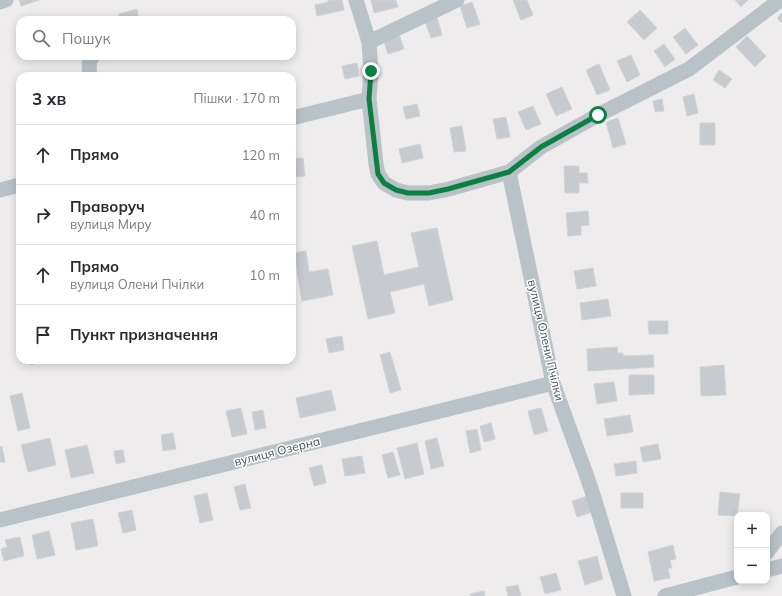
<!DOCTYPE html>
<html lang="uk">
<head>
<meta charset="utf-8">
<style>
	:root { --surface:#fff; --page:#f7f7f7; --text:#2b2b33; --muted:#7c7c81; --line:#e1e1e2 }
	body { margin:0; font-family:Mulish,sans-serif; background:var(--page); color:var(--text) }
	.controls { position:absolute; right:12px; bottom:12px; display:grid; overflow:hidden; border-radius:8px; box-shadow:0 2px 10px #0003 }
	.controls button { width:36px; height:36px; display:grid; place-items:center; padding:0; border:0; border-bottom:1px solid var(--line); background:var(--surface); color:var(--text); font:20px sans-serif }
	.stop { position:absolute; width:12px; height:12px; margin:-9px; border:3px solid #0b8043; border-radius:50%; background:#fff }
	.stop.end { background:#0b8043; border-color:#fff; box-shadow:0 1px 4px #0008 }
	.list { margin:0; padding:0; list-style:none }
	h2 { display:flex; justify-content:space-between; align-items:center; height:52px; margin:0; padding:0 16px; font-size:17px }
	h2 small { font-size:13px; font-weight:400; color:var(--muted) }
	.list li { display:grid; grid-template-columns:26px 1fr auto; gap:12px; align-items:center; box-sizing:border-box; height:60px; padding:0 16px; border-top:1px solid var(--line) }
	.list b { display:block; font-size:15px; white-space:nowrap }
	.list p { margin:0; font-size:13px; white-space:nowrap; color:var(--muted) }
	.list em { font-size:13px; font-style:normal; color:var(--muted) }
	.icon { flex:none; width:22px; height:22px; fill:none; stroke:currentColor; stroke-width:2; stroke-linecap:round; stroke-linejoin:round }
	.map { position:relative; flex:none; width:782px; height:596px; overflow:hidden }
	.search { position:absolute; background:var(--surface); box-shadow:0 2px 10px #0003; left:16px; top:16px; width:280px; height:44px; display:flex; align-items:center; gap:10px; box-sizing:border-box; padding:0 14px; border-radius:12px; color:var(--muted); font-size:15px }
	.panel { position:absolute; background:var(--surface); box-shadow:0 2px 10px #0003; left:16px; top:72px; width:280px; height:292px; border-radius:12px }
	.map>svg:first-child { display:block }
	.building { fill:#c7cace; stroke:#d0d3d7 }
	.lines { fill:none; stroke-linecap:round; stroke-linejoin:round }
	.minor { stroke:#b8c2c7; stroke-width:15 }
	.route { stroke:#0b8043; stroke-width:5 }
	.labels { text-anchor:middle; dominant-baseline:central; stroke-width:3; stroke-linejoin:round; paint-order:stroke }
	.street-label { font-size:12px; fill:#465157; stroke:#fff }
</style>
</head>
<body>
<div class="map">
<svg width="782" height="596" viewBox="0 0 782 596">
	<rect width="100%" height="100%" fill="#eeecec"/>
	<path class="building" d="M19 0H39L21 6Z
		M328 0H342L344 10 317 16 315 5 328 2Z
		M371 0H396L398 7 374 13Z
		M513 0H527L533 15 521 20Z
		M735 0H748L741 7Z
		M472 2 480 24 467 28 460 6Z
		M137 9 139 20H120L119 14Z
		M640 10 657 28 644 40 627 22Z
		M782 13V23L777 18Z
		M437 17 442 35 431 38 425 21Z
		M685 28 698 45 686 54 673 37Z
		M399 34 404 49 388 54 383 39Z
		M747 36 766 56 755 67 736 47Z
		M664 44 675 59 665 67 654 51Z
		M631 55 640 75 627 82 617 61Z
		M357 63 359 76 345 79 342 66Z
		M599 64 610 90 597 95 586 70Z
		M719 70 732 79 725 88 713 80Z
		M283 72 284 76H270V75Z
		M562 87 572 109 556 116 546 94Z
		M694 94 698 113 687 116 683 97Z
		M662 99 664 111 655 112 653 101Z
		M417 104 420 116 406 119 403 107Z
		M533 106 541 124 526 130 518 112Z
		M506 117 510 137 497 139 493 119Z
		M618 118 626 144 613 148 606 122Z
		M700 123H715V145H700Z
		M462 126 466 151 454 152 450 128Z
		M420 144 423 158 402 163 399 149Z
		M303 158 305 176 294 177 292 159Z
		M564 166H579V173H587L588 183H579V193H565Z
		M588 211 589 225 581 226V235L568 236 566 213Z
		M437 228 453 300 429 306 424 284 390 292 395 313 368 319 352 246 377 241 384 275 419 267 411 233Z
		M306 251 309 272 328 269 333 295 302 301 294 253Z
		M593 268 596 286 577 289 574 271Z
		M608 299 611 316 582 320 580 303Z
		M648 321H668V334H649Z
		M342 336 344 350 329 353 326 339Z
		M617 347 618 353H623V356L653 355 654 367 588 371 587 349Z
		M390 352 401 390 390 393 380 355Z
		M29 360H48L30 365Z
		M724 365 726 395 701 396 700 367Z
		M629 375H654V394L629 395Z
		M614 382 617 401 597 404 594 384Z
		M331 390 336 410 300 418 296 398Z
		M22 393 30 428 18 431 10 396Z
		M241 408 247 434 232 437 226 411Z
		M541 408 548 431 534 435 528 411Z
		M263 410 266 428 255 430 252 412Z
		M630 415 633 432 607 436 604 419Z
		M491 423 495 439 484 442 480 426Z
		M477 429 481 450 470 453 466 431Z
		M173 433 176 449 163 451 161 435Z
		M50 438 56 465 28 472 21 445Z
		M437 438 444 466 431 469 425 441Z
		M417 443 424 474 405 479 397 448Z
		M658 444 661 459 643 462 640 447Z
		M87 445 94 473 71 478 65 450Z
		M2 446 5 462H0V447Z
		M123 450 125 462 116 464 114 451Z
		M393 452 400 475 388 478 382 455Z
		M362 456 365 473 345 476 342 459Z
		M636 461 637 473 616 476 614 464Z
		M322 465 326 483 314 486 309 468Z
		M245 484 251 508 240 510 234 487Z
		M720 492 740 494 737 516 718 515Z
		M207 493 213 520 200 523 194 496Z
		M621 493H643V508H621Z
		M591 495 596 511 577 517 572 501Z
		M132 510 136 530 123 533 118 513Z
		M93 519 98 546 76 550 71 523Z
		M49 531 55 555 37 559 32 535Z
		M20 537 24 556 4 561 1 549 7 547 5 540Z
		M673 545 676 559 670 560 672 568H668L670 578 654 581 648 552Z
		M597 556 603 579 585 585 578 561Z
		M556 573 561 590 545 594 540 577Z
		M518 585 521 596H508L506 587Z
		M484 591 485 596H471L470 594Z"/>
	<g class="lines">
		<path class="minor" d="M356 0 369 42 371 71 369 99
			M0 2 6 0
			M369 42 457 0
			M90 76C89 68 88 62 93 56
			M292 118 369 99 376 164 378 174 384 183 396 190 408 193H429L449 189 509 172 541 147 598 115 689 69 780 0
			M509 172 553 383 591 488 624 596
			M0 190 20 185
			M0 520 553 383
			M767 552 782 533
			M767 570 782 566
			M665 596 737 577"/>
	</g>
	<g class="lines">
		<path class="route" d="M371 71 369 99 378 174 384 183 396 190 408 193H429L448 189 509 172 541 147 598 115"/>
	</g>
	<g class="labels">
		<g class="street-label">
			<text transform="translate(546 340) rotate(77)">вулиця Олени Пчілки</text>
			<text transform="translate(277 451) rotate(-14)">вулиця Озерна</text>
		</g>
	</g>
</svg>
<div class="controls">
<button>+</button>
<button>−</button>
</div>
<div class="stop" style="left:598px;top:115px"></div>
<div class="stop end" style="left:371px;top:71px"></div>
<div class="search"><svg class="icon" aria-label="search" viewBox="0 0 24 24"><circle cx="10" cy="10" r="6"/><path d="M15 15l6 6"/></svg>Пошук</div>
<section class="panel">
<h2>3 хв<small>Пішки · 170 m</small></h2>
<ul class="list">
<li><svg class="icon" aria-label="ahead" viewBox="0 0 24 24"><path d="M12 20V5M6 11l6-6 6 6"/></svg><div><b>Прямо</b></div><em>120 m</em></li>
<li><svg class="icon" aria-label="right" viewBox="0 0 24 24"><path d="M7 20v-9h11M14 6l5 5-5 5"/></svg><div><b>Праворуч</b><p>вулиця Миру</p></div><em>40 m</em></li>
<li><svg class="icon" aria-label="ahead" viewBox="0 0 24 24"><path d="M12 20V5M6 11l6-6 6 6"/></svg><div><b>Прямо</b><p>вулиця Олени Пчілки</p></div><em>10 m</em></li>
<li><svg class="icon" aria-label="arrive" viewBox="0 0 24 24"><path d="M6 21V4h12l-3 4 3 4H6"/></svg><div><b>Пункт призначення</b></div></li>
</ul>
</section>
</div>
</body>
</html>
